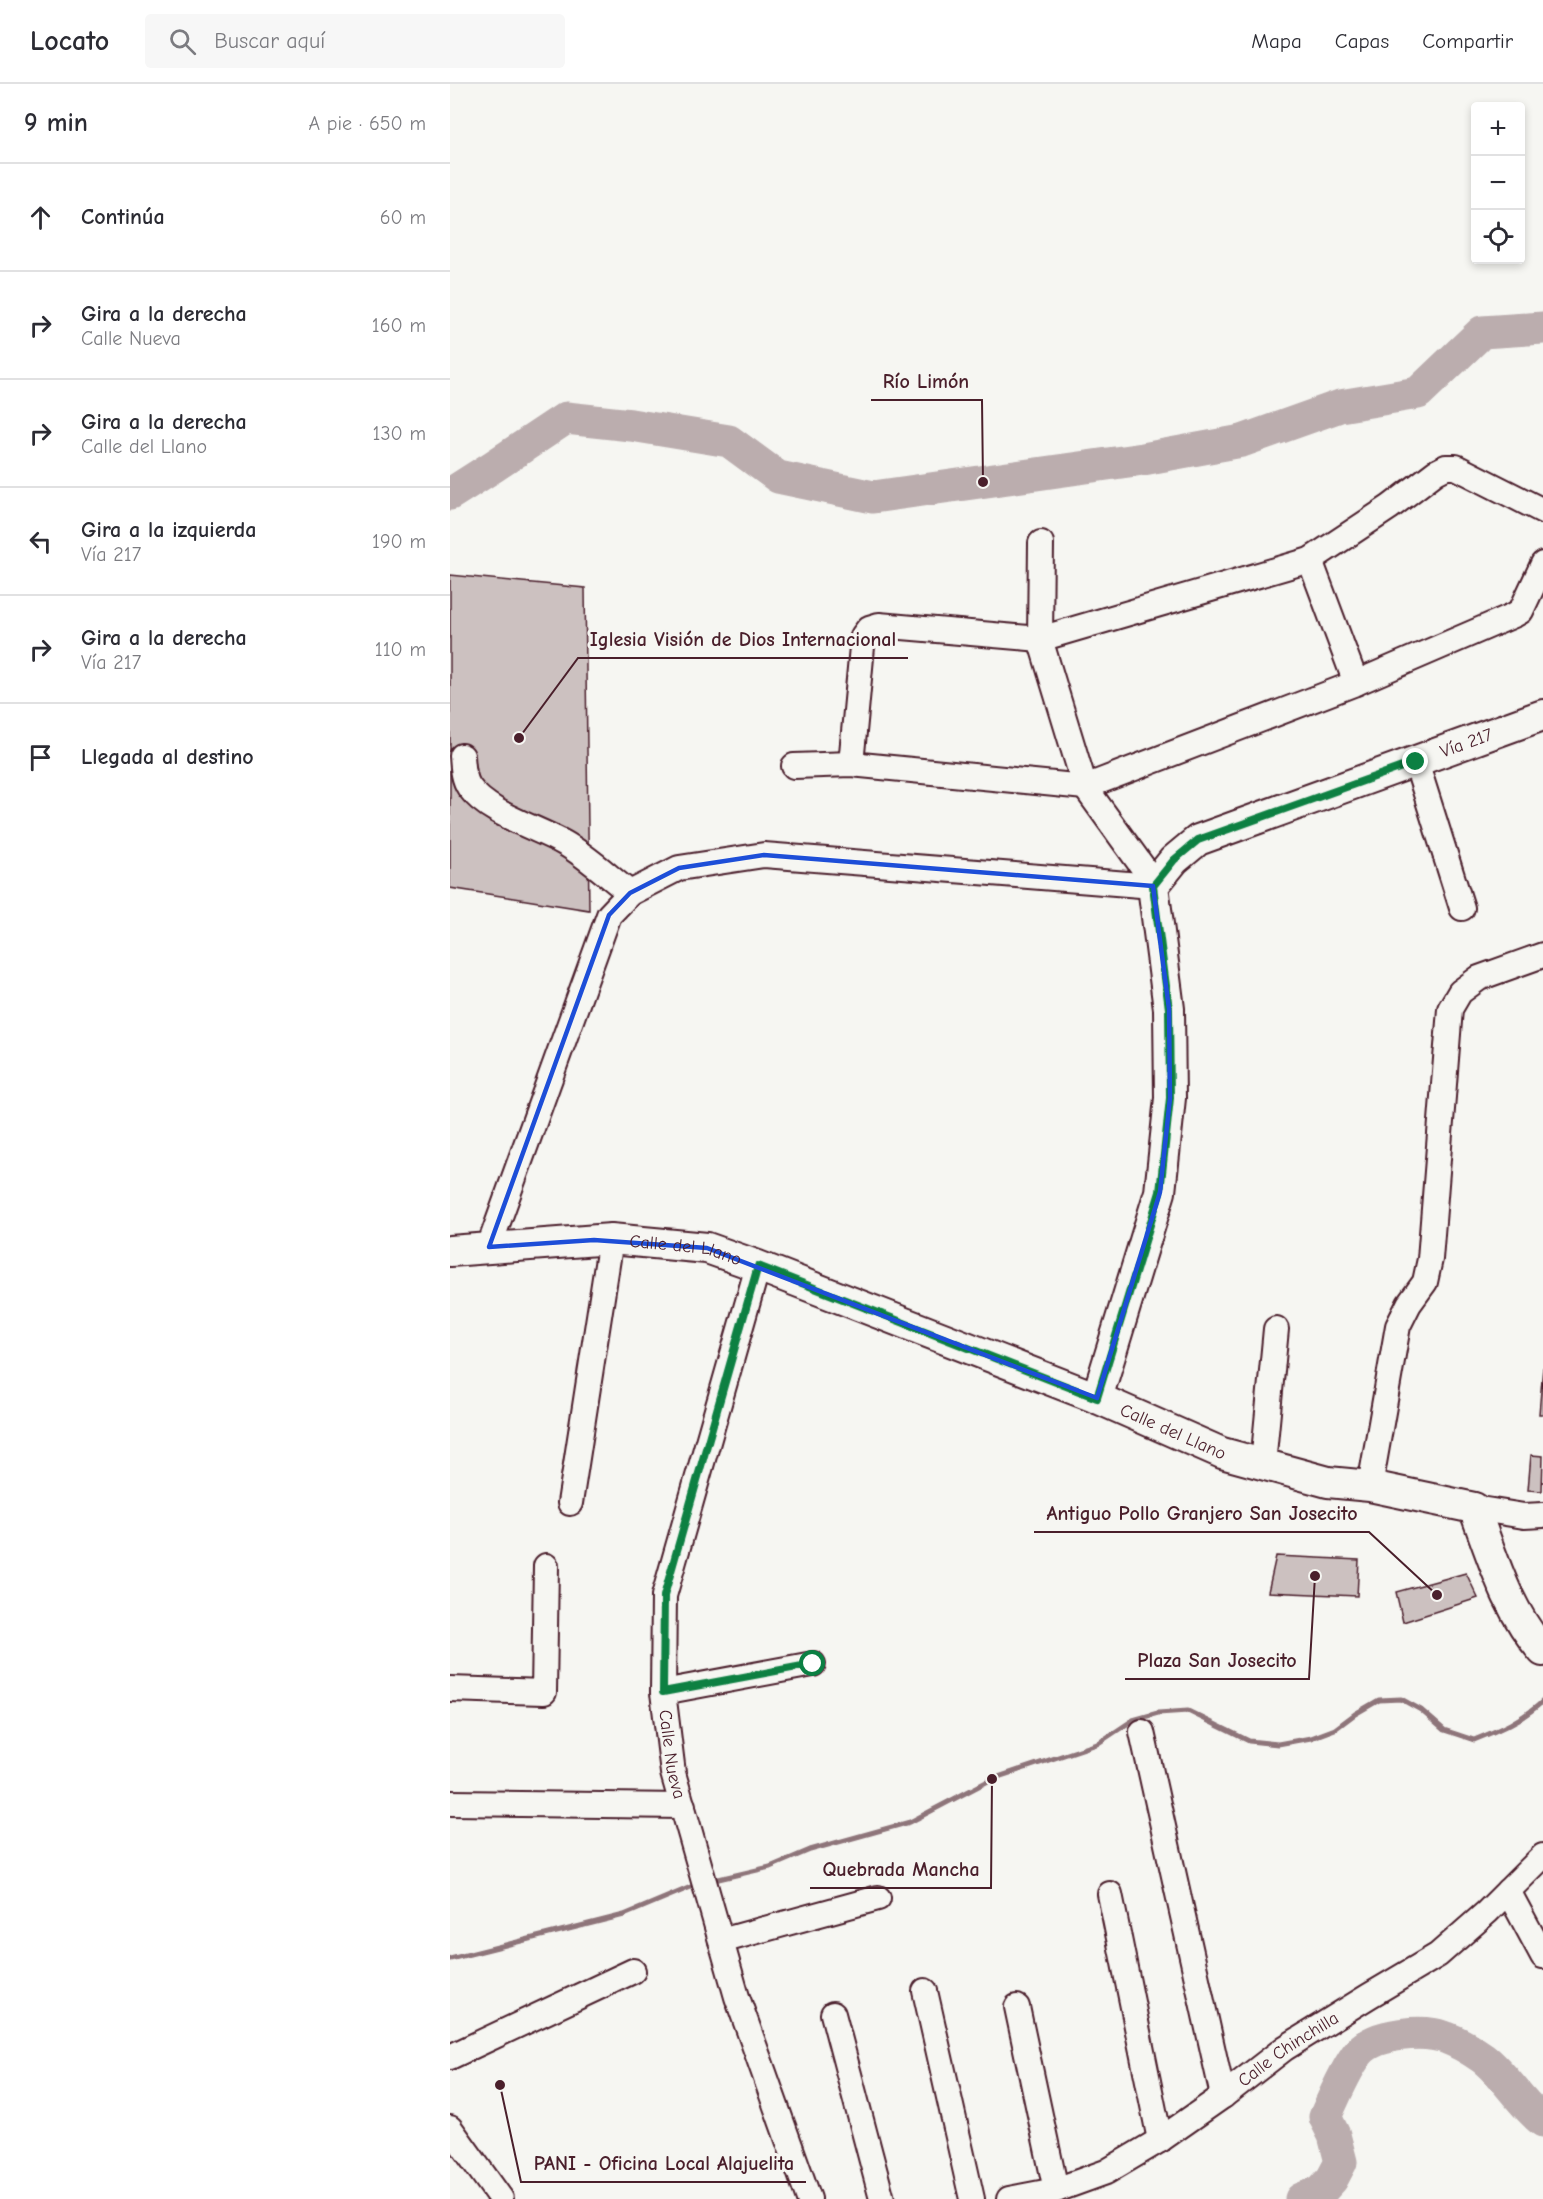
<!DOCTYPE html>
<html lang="es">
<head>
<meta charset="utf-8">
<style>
	:root { --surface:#fff; --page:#f7f7f7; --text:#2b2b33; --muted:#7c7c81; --line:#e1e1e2 }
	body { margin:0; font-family:"Comic Neue",sans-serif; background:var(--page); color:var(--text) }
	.controls { position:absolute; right:18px; top:18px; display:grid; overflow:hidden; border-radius:6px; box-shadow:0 3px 9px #0003 }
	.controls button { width:54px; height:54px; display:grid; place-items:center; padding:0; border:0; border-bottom:2px solid var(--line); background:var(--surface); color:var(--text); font:30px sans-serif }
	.stop { position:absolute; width:18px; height:18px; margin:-14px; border:4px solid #0b8043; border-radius:50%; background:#fff }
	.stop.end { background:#0b8043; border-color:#fff; box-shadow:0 2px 6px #0008 }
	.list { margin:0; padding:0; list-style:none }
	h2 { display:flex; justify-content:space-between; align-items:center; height:78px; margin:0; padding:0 24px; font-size:26px }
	h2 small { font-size:20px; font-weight:400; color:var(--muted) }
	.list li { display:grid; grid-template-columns:39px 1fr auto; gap:18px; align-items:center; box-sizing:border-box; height:108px; padding:0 24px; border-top:2px solid var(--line) }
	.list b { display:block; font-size:22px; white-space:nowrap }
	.list p { margin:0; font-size:20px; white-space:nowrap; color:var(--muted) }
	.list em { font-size:20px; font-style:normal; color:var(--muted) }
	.icon { flex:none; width:33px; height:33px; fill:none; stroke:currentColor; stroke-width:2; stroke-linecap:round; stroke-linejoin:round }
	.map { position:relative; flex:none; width:1093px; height:2115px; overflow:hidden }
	header { display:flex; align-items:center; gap:36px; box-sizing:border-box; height:84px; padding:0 30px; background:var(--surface); border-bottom:2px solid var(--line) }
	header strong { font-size:28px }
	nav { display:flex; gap:33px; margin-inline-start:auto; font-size:21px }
	.search { width:420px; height:54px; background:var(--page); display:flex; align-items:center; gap:15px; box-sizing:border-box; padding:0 21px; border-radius:6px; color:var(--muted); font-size:22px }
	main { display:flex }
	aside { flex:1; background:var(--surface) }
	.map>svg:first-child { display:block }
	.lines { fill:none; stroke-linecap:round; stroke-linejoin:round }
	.stream { stroke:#8e747a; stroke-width:5 }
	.river { stroke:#bbadae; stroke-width:33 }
	.building { fill:#ccc1c0; stroke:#4a1f2b; stroke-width:1.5 }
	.minor-casing { stroke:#4a1f2b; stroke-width:28 }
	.major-casing { stroke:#4a1f2b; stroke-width:34 }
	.minor { stroke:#f6f6f2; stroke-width:24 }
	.major { stroke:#f6f6f2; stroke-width:30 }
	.route { stroke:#0b8043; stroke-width:8 }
	.marked { fill:none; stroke:#1d4ed8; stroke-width:4.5; stroke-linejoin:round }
	.labels { text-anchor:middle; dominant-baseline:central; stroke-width:6; stroke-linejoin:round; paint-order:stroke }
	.street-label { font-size:18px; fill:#4a1f2b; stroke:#f6f6f2 }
	.leader { fill:none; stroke:#4a1f2b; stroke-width:2 }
	.callout-dot { fill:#4a1f2b; stroke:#f6f6f2; stroke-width:2 }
	.callout-label { font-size:20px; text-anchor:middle; font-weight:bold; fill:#4a1f2b; stroke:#f6f6f2; stroke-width:6; stroke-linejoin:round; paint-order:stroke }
</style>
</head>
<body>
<header>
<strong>Locato</strong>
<div class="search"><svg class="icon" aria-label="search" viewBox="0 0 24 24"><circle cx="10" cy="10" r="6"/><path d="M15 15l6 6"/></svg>Buscar aquí</div>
<nav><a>Mapa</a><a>Capas</a><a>Compartir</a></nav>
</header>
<main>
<aside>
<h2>9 min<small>A pie · 650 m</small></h2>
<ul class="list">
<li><svg class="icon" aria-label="ahead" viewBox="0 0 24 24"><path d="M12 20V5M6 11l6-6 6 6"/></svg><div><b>Continúa</b></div><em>60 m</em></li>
<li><svg class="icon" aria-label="right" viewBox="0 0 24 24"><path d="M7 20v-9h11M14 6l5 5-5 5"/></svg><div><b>Gira a la derecha</b><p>Calle Nueva</p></div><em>160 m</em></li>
<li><svg class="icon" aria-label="right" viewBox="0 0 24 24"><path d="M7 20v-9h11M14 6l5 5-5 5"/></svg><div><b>Gira a la derecha</b><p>Calle del Llano</p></div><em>130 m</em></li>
<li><svg class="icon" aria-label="left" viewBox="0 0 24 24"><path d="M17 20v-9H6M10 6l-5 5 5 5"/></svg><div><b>Gira a la izquierda</b><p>Vía 217</p></div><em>190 m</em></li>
<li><svg class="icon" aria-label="right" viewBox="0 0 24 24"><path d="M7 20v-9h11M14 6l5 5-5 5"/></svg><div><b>Gira a la derecha</b><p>Vía 217</p></div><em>110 m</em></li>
<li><svg class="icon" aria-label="arrive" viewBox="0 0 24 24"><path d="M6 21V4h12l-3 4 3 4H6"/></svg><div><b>Llegada al destino</b></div></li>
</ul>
</aside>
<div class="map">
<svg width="1093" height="2115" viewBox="0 0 1093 2115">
	<rect width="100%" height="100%" fill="#f6f6f2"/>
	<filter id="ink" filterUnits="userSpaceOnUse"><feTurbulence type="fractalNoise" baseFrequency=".0167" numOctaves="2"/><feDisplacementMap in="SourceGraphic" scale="12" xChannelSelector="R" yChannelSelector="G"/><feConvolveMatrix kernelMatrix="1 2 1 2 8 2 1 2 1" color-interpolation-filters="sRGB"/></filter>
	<g filter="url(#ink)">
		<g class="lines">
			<path class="stream" d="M260 1797 320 1783 360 1766 460 1738 542 1695 647 1660 683 1636 708 1629 738 1627 799 1657 828 1660 861 1654 885 1645 905 1630 929 1616 951 1615 971 1626 994 1646 1024 1656C1049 1646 1073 1636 1093 1617
				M0 1875 174 1831 248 1800"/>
			<path class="river" d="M0 410 44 382 116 334 181 341 279 357 328 393 423 413 693 375 792 357 890 322 968 309 1032 248 1093 244
				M851 2115 871 2107 882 2095 891 2078 884 2051 875 2033C882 2017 898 1981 909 1968 926 1949 974 1945 997 1954 1008 1958 1023 1967 1033 1974 1056 1992 1070 2019 1093 2037"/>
		</g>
		<path class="building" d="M0 491 135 504 139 826 0 804Z
			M1093 1283V1330H1089Z
			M1081 1371 1093 1372 1092 1407 1078 1406Z
			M826 1472 909 1476 907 1512 818 1508Z
			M1016 1489 1028 1514 953 1538 946 1508Z"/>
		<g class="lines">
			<g class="minor-casing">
				<g id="minor">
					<path d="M591 459 590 555 635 703 692 782 703 802"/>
					<path d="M860 476 906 599"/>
					<path d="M12 672C13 683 13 694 19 703 38 730 86 743 114 759 137 772 159 793 180 809"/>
					<path d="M966 678 1012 824"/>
					<path d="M401 680 413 552 419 544 429 541 590 555 860 476 940 423 986 388 996 383H1006L1093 427"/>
					<path d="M344 682 401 680 635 703 906 599 1064 531 1071 527 1093 480"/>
					<path d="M39 1163 159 831 180 809 229 784 314 771 703 802"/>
					<path id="s1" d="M308 1182 214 1512 213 1608 223 1689 287 1913 359 2115"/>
					<path d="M813 1380 826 1245"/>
					<path d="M920 1402 948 1242 959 1220 975 1198 980 1175 1000 925 1010 908 1029 894 1093 871"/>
					<path d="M120 1419 161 1155"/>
					<path d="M1024 1424 1074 1432 1093 1431"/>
					<path d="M0 1605 94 1608 96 1482"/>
					<path d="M213 1608 363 1580"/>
					<path d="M692 1648 773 2012"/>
					<path d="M0 1719 233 1722"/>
					<path d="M1058 1807 1093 1872"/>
					<path d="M660 1810 710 2056"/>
					<path d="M271 1857 428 1814"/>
					<path d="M475 1907 522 2115"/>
					<path d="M567 1923 606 2106"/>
					<path d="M383 1930 432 2115"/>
					<path d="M0 1973 183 1887"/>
					<path d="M0 2044 51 2115"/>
					<path id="s2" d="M559 2115 606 2106 656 2088 710 2056 773 2012 835 1964 919 1912 988 1871 1037 1828 1093 1772"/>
				</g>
			</g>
			<g class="major-casing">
				<g id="major">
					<path id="s3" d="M0 1167 161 1155 257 1164 308 1182 647 1314 772 1369 878 1398 920 1402 1024 1424C1043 1474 1057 1526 1093 1567"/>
					<path id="s4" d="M647 1314 710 1108 720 1014 719 925 703 802 724 776 748 756 1093 631"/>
				</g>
			</g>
			<use href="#minor" class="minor"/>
			<use href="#major" class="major"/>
		</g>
	</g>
	<g class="lines" filter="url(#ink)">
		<path class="route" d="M363 1580 213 1608 214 1512 308 1182 647 1314 710 1108 720 1014 719 925 703 802 724 776 748 756 966 678"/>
	</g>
	<path class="marked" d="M314 771 703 802 719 925 720 1014 710 1108 647 1314 257 1164 144 1156 39 1163 159 831 180 809 229 784Z"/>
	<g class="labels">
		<g class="street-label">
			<text stroke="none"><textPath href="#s4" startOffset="873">Vía 217</textPath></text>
			<text stroke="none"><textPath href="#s3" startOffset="237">Calle del Llano</textPath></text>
			<text stroke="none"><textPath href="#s3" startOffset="759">Calle del Llano</textPath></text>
			<text stroke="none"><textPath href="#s1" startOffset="502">Calle Nueva</textPath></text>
			<text stroke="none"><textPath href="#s2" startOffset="321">Calle Chinchilla</textPath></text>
		</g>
	</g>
	<path class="leader" d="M533 398L532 316H421M69 654L128 574H458M987 1511L919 1448H584M865 1492L859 1595H675M542 1695L541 1804H360M50 2001L71 2098H356"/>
	<g class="callout-dot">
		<circle cx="533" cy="398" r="6"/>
		<circle cx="69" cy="654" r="6"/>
		<circle cx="987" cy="1511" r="6"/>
		<circle cx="865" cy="1492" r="6"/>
		<circle cx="542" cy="1695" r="6"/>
		<circle cx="50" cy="2001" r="6"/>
	</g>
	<g class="callout-label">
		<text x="476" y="304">Río Limón</text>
		<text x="293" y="562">Iglesia Visión de Dios Internacional</text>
		<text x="752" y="1436">Antiguo Pollo Granjero San Josecito</text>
		<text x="767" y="1583">Plaza San Josecito</text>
		<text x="451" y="1792">Quebrada Mancha</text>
		<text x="214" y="2086">PANI - Oficina Local Alajuelita</text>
	</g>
</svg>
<div class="controls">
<button>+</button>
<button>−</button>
<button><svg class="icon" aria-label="locate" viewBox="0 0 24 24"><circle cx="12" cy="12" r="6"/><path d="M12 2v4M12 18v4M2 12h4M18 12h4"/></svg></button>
</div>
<div class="stop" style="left:363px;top:1580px"></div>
<div class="stop end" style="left:966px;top:678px"></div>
</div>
</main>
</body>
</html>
